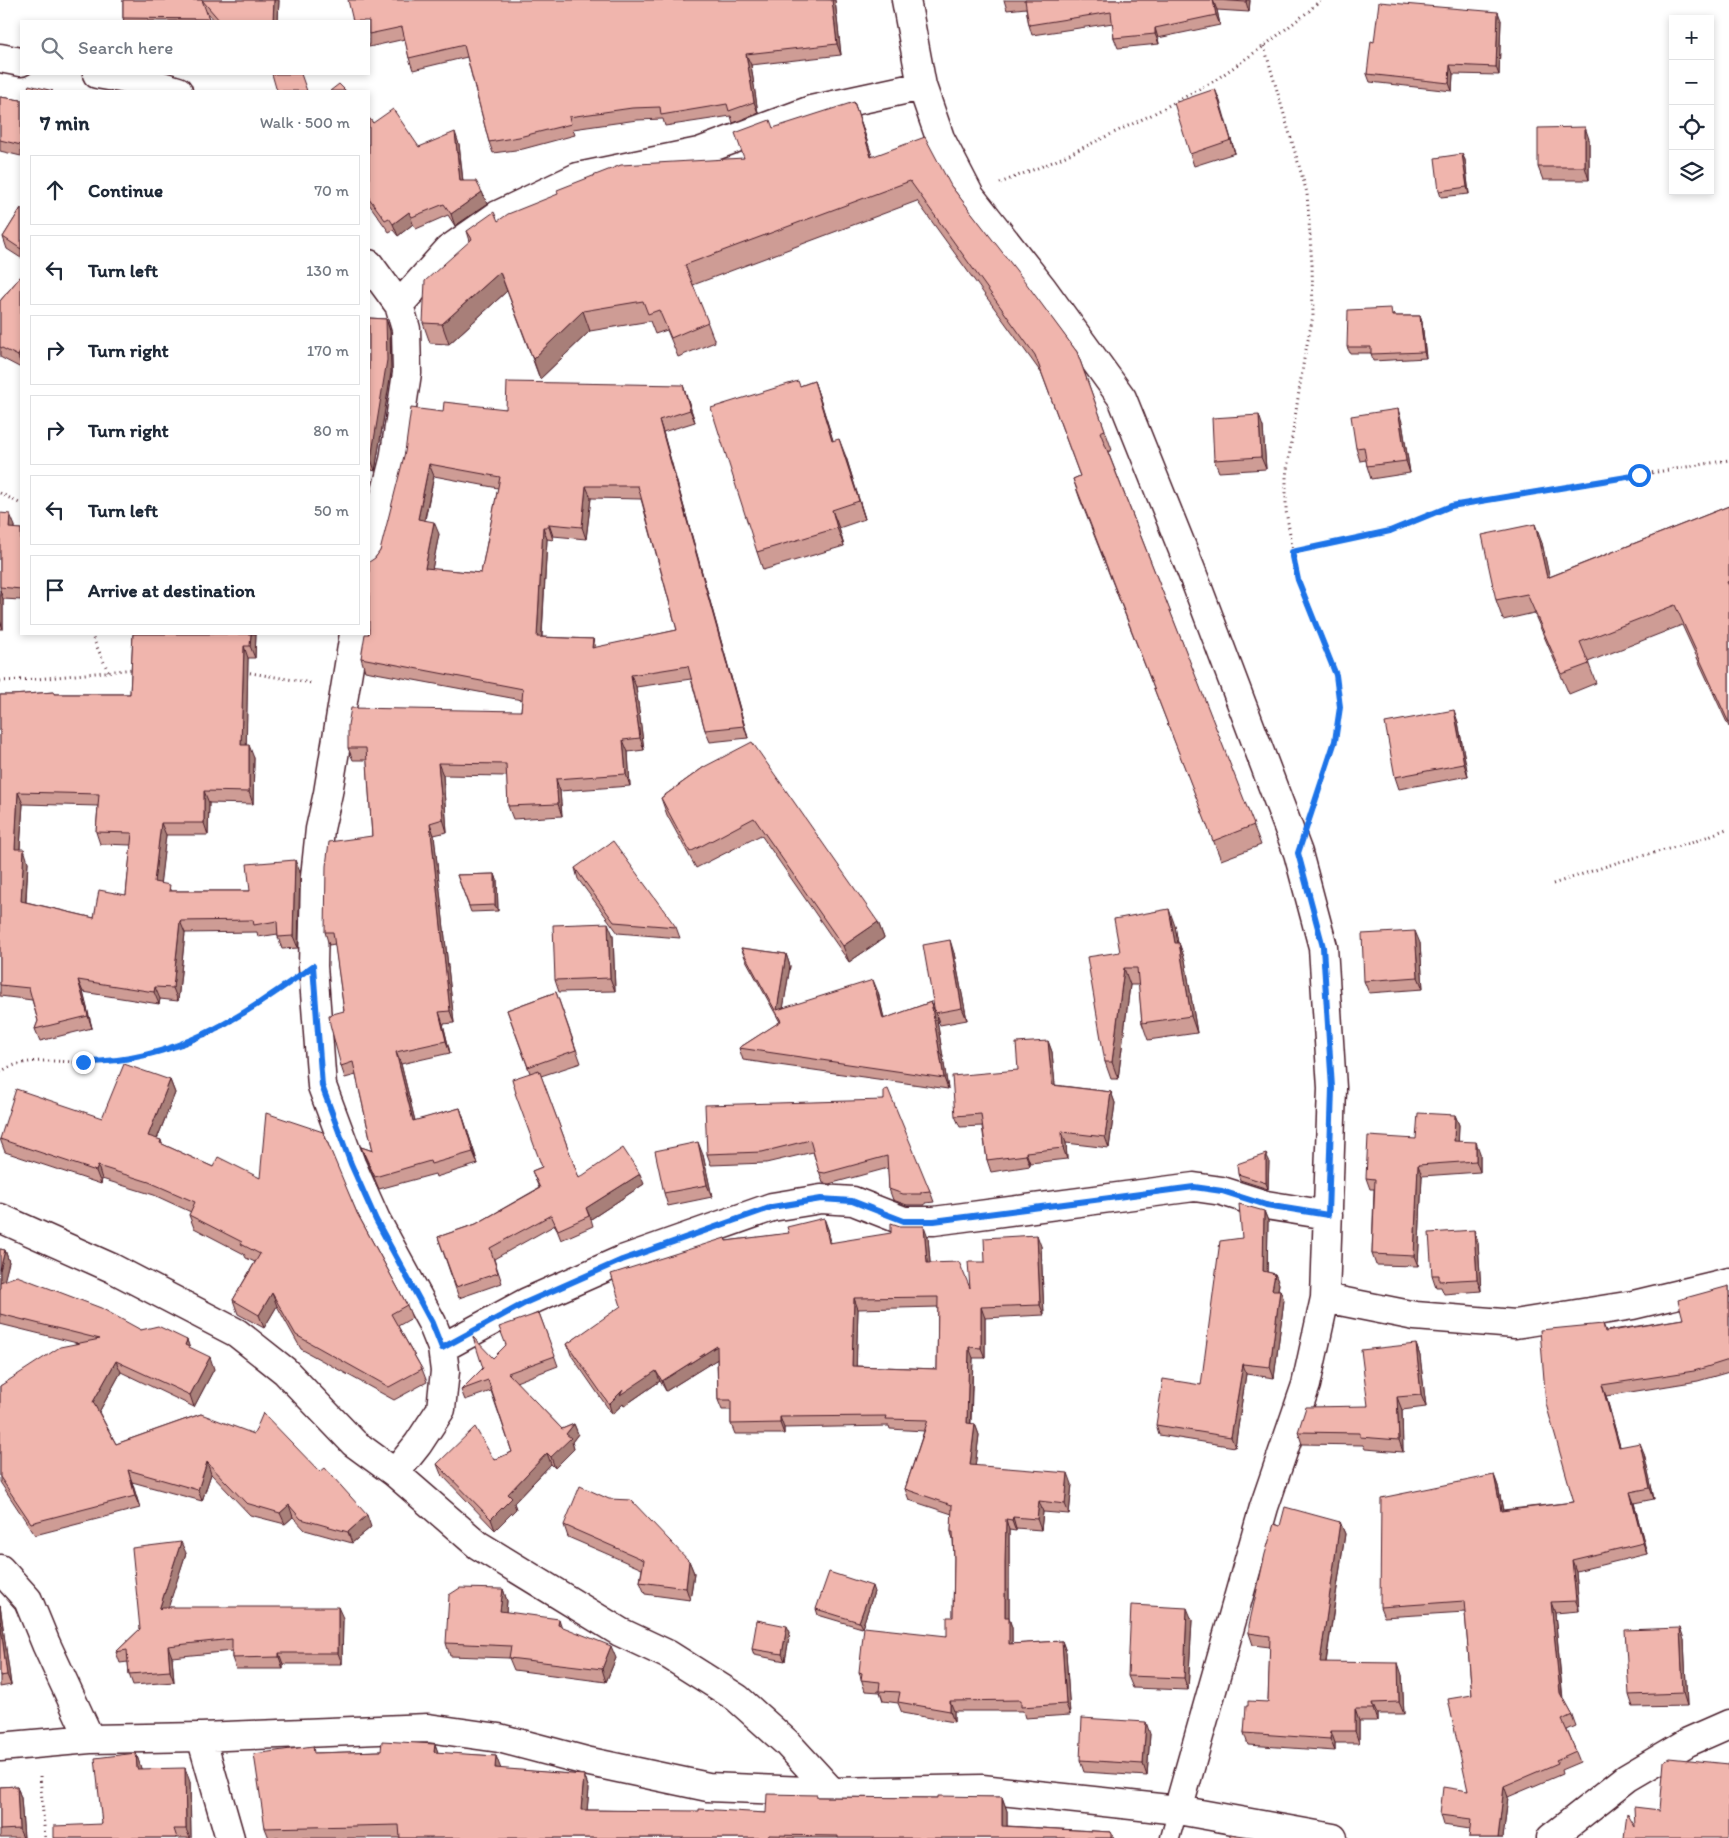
<!DOCTYPE html>
<html lang="en">
<head>
<meta charset="utf-8">
<style>
	:root { --surface:#fff; --page:#f6f6f7; --text:#1f2937; --muted:#747a83; --line:#e0e1e3 }
	body { margin:0; font-family:Itim,sans-serif; background:var(--page); color:var(--text) }
	.controls { position:absolute; right:15px; top:15px; display:grid; overflow:hidden; border-radius:0px; box-shadow:0 2px 8px #0003 }
	.controls button { width:45px; height:45px; display:grid; place-items:center; padding:0; border:0; border-bottom:1px solid var(--line); background:var(--surface); color:var(--text); font:25px sans-serif }
	.stop { position:absolute; width:15px; height:15px; margin:-11px; border:4px solid #1a73e8; border-radius:50%; background:#fff }
	.stop.end { background:#1a73e8; border-color:#fff; box-shadow:0 1px 5px #0008 }
	.list { margin:0; padding:0; list-style:none }
	h2 { display:flex; justify-content:space-between; align-items:center; height:65px; margin:0; padding:0 20px; font-size:21px }
	h2 small { font-size:16px; font-weight:400; color:var(--muted) }
	.list li { display:grid; grid-template-columns:32px 1fr auto; gap:15px; align-items:center; box-sizing:border-box; height:70px; margin:0 10px 10px; padding:0 10px; border:1px solid var(--line); border-radius:0px }
	.list b { display:block; font-size:19px; white-space:nowrap }
	.list em { font-size:16px; font-style:normal; color:var(--muted) }
	.icon { flex:none; width:28px; height:28px; fill:none; stroke:currentColor; stroke-width:2; stroke-linecap:round; stroke-linejoin:round }
	.map { position:relative; flex:none; width:1729px; height:1838px; overflow:hidden }
	.search { position:absolute; background:var(--surface); box-shadow:0 2px 8px #0003; left:20px; top:20px; width:350px; height:55px; display:flex; align-items:center; gap:12px; box-sizing:border-box; padding:0 18px; border-radius:0px; color:var(--muted); font-size:19px }
	.panel { position:absolute; background:var(--surface); box-shadow:0 2px 8px #0003; left:20px; top:90px; width:350px; height:545px; border-radius:0px }
	.map>svg:first-child { display:block }
	.lines { fill:none; stroke-linecap:round; stroke-linejoin:round }
	.lane-casing { stroke:#4a1f2b; stroke-width:21 }
	.street-casing { stroke:#4a1f2b; stroke-width:31 }
	.path { stroke:#4a1f2b; stroke-width:3; stroke-dasharray:1 4; stroke-linecap:butt }
	.lane { stroke:#fff; stroke-width:18 }
	.street { stroke:#fff; stroke-width:28 }
	.wall { fill:#ce9c95; stroke:#4a1f2b; fill-rule:evenodd }
	.shaded-wall { fill:#a87f79; stroke:#4a1f2b }
	.building { fill:#f0b5ad; stroke:#4a1f2b; fill-rule:evenodd }
	.route { stroke:#1a73e8; stroke-width:6 }
</style>
</head>
<body>
<div class="map">
<svg width="1729" height="1838" viewBox="0 0 1729 1838">
	<rect width="100%" height="100%" fill="#fff"/>
	<filter id="ink" filterUnits="userSpaceOnUse"><feTurbulence type="fractalNoise" baseFrequency=".02" numOctaves="2"/><feDisplacementMap in="SourceGraphic" scale="10" xChannelSelector="R" yChannelSelector="G"/><feConvolveMatrix kernelMatrix="1 2 1 2 8 2 1 2 1" color-interpolation-filters="sRGB"/></filter>
	<g filter="url(#ink)">
		<g class="lines">
			<g class="lane-casing">
				<path id="lane" d="M1170 1838 1178 1810"/>
			</g>
			<g class="street-casing">
				<path id="street" d="M906 0 922 86 940 138 970 196 1043 289 1122 398 1191 570 1298 853 1323 947 1332 1088 1325 1298 1306 1385 1264 1507 1178 1810
					M0 58 21 62
					M97 74 155 84 178 91
					M369 264 399 305 406 329 407 373 394 460 369 559
					M399 305 448 250 498 215 578 177 699 152 811 110 922 86
					M354 634 328 793 320 829 315 877 313 966 322 1086 351 1164 376 1220 432 1323 442 1348 445 1371 441 1409 418 1444 395 1473
					M0 1218 112 1268 237 1333 285 1371 354 1443 395 1473 478 1545 620 1632 669 1655 737 1698 786 1742 832 1792
					M1325 1298 1415 1316 1515 1324 1633 1305 1729 1282
					M442 1348 527 1302 622 1260 772 1207 821 1199 853 1201 904 1221H934L1194 1187 1222 1191 1266 1205 1328 1215
					M0 1569 28 1600 46 1644 90 1739
					M201 1737 230 1838
					M0 1747 90 1739 201 1737 428 1728 499 1738 590 1762 708 1787 832 1792 982 1789 1178 1810 1333 1838
					M1551 1838 1627 1778 1688 1742 1729 1724"/>
			</g>
			<path class="path" d="M1264 46 1307 193 1312 265 1313 316 1304 359 1286 476V511L1298 580 1336 675 1340 707 1335 741 1315 803
				M1000 183 1055 161 1151 115 1214 81 1264 46 1309 11 1320 0
				M0 493 21 504
				M1292 552 1390 531 1451 506 1729 460
				M91 634 108 671
				M245 672 312 683
				M0 681 37 679 134 669
				M1553 884 1619 862 1691 843 1729 828
				M0 1072C30 1053 68 1065 101 1062 130 1059 162 1053 190 1042 223 1028 253 1008 282 988
				M40 1776 45 1838"/>
			<use href="#lane" class="lane"/>
			<use href="#street" class="street"/>
		</g>
		<path class="wall" d="M123 0H279L278 21H215L206 11 210 21H124L123 18Z
			M835 0 841 55 751 65 758 113 733 123 731 116 665 126 663 119 637 120 573 129 575 135 523 149 493 153 489 142 467 57 413 70 409 58 405 39 369 47V21Z
			M1004 0H1250L1249 12 1217 10 1220 25 1158 38 1159 44 1118 48 1114 38 1113 23 1032 35 1029 25 1026 8 1007 10Z
			M1501 20 1499 75 1453 74 1452 91 1370 82 1367 74 1374 42Z
			M1215 89 1235 153 1194 166 1190 154Z
			M0 97 21 100V156L0 151Z
			M369 118 373 123 419 147 459 144 463 181 482 192 487 204 455 226 448 215 416 229 413 224 398 236 393 230 389 232 369 204Z
			M861 122 872 157 951 186 1077 352 1112 450 1108 452 1261 845 1221 860 1080 499 1073 479 1080 476 1042 374 917 201 693 285 715 342 678 357 667 330 655 334 650 321 590 331 540 379 507 291 449 344 430 343 423 323 470 241 467 231 498 221 744 158 773 128Z
			M1589 139V180H1543L1538 167Z
			M1462 154 1465 160 1469 194 1441 197 1439 191Z
			M21 208V258L7 249 3 237Z
			M21 276V368L0 357V301Z
			M1394 314V316H1420L1422 322 1426 358 1373 361 1371 353H1350L1347 347Z
			M369 318 386 319 390 331 391 372 375 471 369 469Z
			M814 381 820 399 833 441 846 457 865 519 839 528 844 546 763 570 757 552 800 386Z
			M687 397 695 422 663 432 748 738 710 742 705 730 691 679 636 687 644 750 628 752 630 786 560 791 562 816 513 819 508 806 507 776 443 775 447 832 434 835 454 1023 443 1024 450 1053 401 1064 415 1121 460 1108 478 1164 436 1177 435 1174 379 1189 366 1159 361 1147 373 1151 356 1075 345 1078 341 1066 344 1011 335 944 329 945 325 932 372 836 367 760H353L348 748 521 711 522 700 365 671 361 658 369 634 375 558 380 551 443 412 506 409ZM434 476 498 488 481 573 432 569 439 534 425 520ZM591 498 641 499 677 630 596 648 593 639 542 637 547 539 553 540V536L586 539Z
			M1402 422 1410 473 1371 479 1367 466 1366 460 1360 461 1356 448Z
			M1263 427 1266 469 1219 472 1214 460Z
			M1729 506V727L1682 625 1588 662 1596 683 1569 694 1534 613 1503 620 1496 600 1542 543 1549 577Z
			M0 513 15 526V529H21V600L3 599V629H0Z
			M133 634H256L255 658H248L246 745 254 758 253 804 209 803 208 835H166L160 883 172 891H250L300 872 298 948 282 949 278 937V934L258 937 257 932 185 933 178 1001 160 999 159 1004 83 992 92 1028 40 1041 35 1029 38 1021 32 1000 0 996V695H12L54 692V694H130ZM23 804 98 806 96 832 100 844 131 845 126 895 94 918 26 902 28 862 20 849Z
			M1458 722 1468 776 1399 789 1395 777Z
			M704 767 878 922 884 938 849 962 761 835 696 868 667 815 661 798Z
			M575 868 676 927 680 938 618 933 578 879Z
			M495 874 497 880 498 911 471 912 457 875Z
			M1175 926 1178 943H1179L1185 960 1197 1033 1148 1040 1142 1023 1139 985H1130L1118 1079H1111L1105 1062 1120 952Z
			M613 935 615 991 559 992 555 980Z
			M1420 943 1423 989 1369 993 1364 981Z
			M741 948 786 954 790 966 783 1008 878 992 884 1019 931 1002 935 1013 954 953 967 1020 940 1025 936 1014 948 1089 743 1060 739 1048 780 1022 746 960Z
			M556 992 581 1063 541 1076 579 1178 644 1184 591 1219 593 1226 561 1240 555 1225 494 1259 502 1283 459 1298 438 1237 476 1224 539 1188 532 1171 542 1167 530 1073 507 1010Z
			M1048 1041 1052 1052 1055 1085 1111 1092 1115 1103 1109 1148 1066 1143 1067 1159 1030 1163V1166L991 1172 987 1160 982 1126 960 1127 955 1116 1018 1070Z
			M170 1080 175 1093 157 1139 161 1140 162 1144 213 1167 260 1178 357 1213 407 1305 412 1318 398 1326 422 1369 427 1382 394 1400 301 1349 277 1306 264 1328 238 1314 233 1300 255 1262 246 1258 244 1254 194 1228 189 1215 191 1212 154 1195 102 1179 101 1184 5 1152 0 1139 102 1118Z
			M884 1100 930 1191 934 1202 925 1203V1205H907L893 1200 889 1189 888 1168 829 1184 823 1183 813 1152 766 1163 711 1165 707 1154Z
			M1455 1115 1459 1125 1458 1141 1480 1153V1172L1422 1176 1418 1266 1376 1265 1372 1254 1374 1189H1370L1366 1178 1416 1139Z
			M703 1155 712 1197 668 1206 664 1193Z
			M1269 1160 1268 1189 1240 1180 1238 1174Z
			M1264 1211 1268 1221 1267 1272 1275 1274 1279 1284 1278 1290H1280L1284 1300 1274 1378 1246 1374 1235 1447 1159 1435 1156 1425 1201 1385 1242 1238Z
			M828 1229 831 1243 928 1237 930 1263 970 1288 985 1262 1041 1246 1044 1315 985 1318V1358H973L971 1424H975L979 1435 975 1466 1072 1484 1069 1514 1043 1512 1041 1530 1016 1528V1531L1009 1530V1618L1012 1628V1644L1062 1641 1066 1652 1070 1715 1025 1718 1023 1711H954V1722L902 1713 898 1703 883 1701 880 1692 865 1691 859 1672 947 1636 953 1617 954 1558 953 1540 951 1532 952 1514 909 1500 905 1489 924 1431 890 1429 889 1426 784 1428V1434H735L731 1424V1410H722L718 1400 717 1359 666 1391 660 1381 624 1406 623 1404 612 1414 571 1355 567 1344 725 1238 726 1241ZM938 1307 937 1369 856 1366 858 1309Z
			M1478 1243 1481 1291 1444 1294 1441 1287H1436L1432 1275Z
			M0 1249 5 1250 9 1262 4 1280 141 1330 187 1340 189 1347 214 1369 194 1407 121 1372 99 1412 116 1444 201 1414 371 1527 352 1543 305 1530 293 1517 285 1524 250 1515 211 1474 202 1501 132 1482 140 1508 35 1535 0 1482V1386L77 1343 0 1324Z
			M1729 1286V1372L1698 1381 1606 1396 1620 1447 1644 1453 1654 1499 1634 1503 1647 1554 1576 1571 1579 1611 1555 1613 1563 1699 1572 1715 1576 1726 1567 1730 1580 1762 1561 1770 1562 1774 1508 1797 1503 1838H1469L1470 1829 1443 1825 1440 1815 1468 1791 1472 1695 1465 1612 1384 1617 1380 1607 1494 1475 1498 1486 1503 1510 1574 1502 1603 1324 1606 1331 1683 1319Z
			M539 1313 558 1366 516 1382 562 1429 574 1424 578 1434 572 1442 574 1449 555 1468 551 1464 514 1503 516 1509 495 1530 441 1474 437 1464 494 1460 512 1452 491 1391 465 1400 461 1390Z
			M1416 1344 1420 1356 1426 1407 1402 1410 1403 1452 1365 1449 1363 1445 1302 1444 1298 1432 1368 1406Z
			M1340 1522 1345 1534 1326 1663 1402 1675 1404 1714H1377V1721H1359V1743H1335V1751L1248 1745 1244 1733 1248 1706 1268 1702 1270 1647 1253 1645 1249 1633 1280 1526Z
			M564 1525 689 1561 694 1573 690 1600 645 1594 640 1582 642 1569 568 1537Z
			M186 1553 168 1607 343 1618 342 1664H283V1669H236L232 1658V1651L172 1657 174 1682 133 1685 129 1674 128 1662 120 1663 116 1652 140 1629Z
			M503 1589 507 1601 506 1612 562 1627 616 1658 606 1682 514 1670 509 1658 450 1656 446 1643Z
			M874 1592 862 1628 818 1615 816 1609Z
			M0 1605 11 1685 0 1687Z
			M1192 1620 1188 1690 1133 1688 1128 1676Z
			M790 1632 785 1661 754 1655 752 1649Z
			M1684 1640 1687 1706 1633 1707 1629 1695Z
			M1150 1734 1147 1776 1084 1772 1080 1760Z
			M435 1744 438 1753 496 1756 500 1769 584 1775 589 1789 587 1810 766 1813 818 1797 938 1798 1002 1797 1007 1811V1826L1111 1832 1114 1838H269L265 1828 315 1753 381 1751Z
			M136 1753 141 1769 190 1782 191 1838H54L102 1824Z
			M17 1786 21 1798 24 1838H0V1787Z"/>
		<path class="shaded-wall" d="M274 0H279L278 21H273Z
			M832 0H835L841 55 837 44Z
			M1213 0 1217 10 1220 25 1216 15Z
			M1246 0H1250L1249 12 1246 2Z
			M1498 12 1501 20 1499 75 1496 67Z
			M1155 28 1158 38 1159 44 1155 34Z
			M746 54 751 65 758 113 754 102Z
			M1450 65 1453 74 1452 91 1449 83Z
			M1215 89 1220 101 1235 153 1231 140Z
			M854 102 861 122 879 177 871 157Z
			M1585 127 1589 139V180L1585 167Z
			M455 132 459 144 464 193 460 181Z
			M1462 154 1465 160 1469 194 1467 187Z
			M482 192 487 204 455 226 451 214Z
			M409 212 413 224 398 236 393 224Z
			M500 272 507 291 449 344 442 324Z
			M583 311 590 331 540 379 533 359Z
			M1420 316 1422 322 1426 358 1424 352Z
			M386 319 390 331 391 372 375 471 371 459Z
			M21 350V365L18 356Z
			M814 381 820 399 839 459 832 441Z
			M683 385 687 397 695 422 690 410Z
			M1398 409 1402 422 1410 473 1406 461Z
			M1259 415 1263 427 1266 469 1261 457Z
			M659 420 663 432 748 738 744 726Z
			M839 439 846 457 865 519 859 501Z
			M429 464 434 476 422 531 418 519Z
			M586 486 591 498 586 539 582 527Z
			M832 510 839 528 844 546 837 528Z
			M10 514 15 526 14 540 9 528Z
			M434 522 439 534 430 580 425 568Z
			M549 524 553 536V540L549 527Z
			M1535 524 1542 543 1554 598 1547 578Z
			M543 527 547 539 541 649 537 637Z
			M0 590 3 599V629L0 620Z
			M251 634H256L255 658 250 646Z
			M593 639 597 651 592 648Z
			M244 646 248 658 246 758 241 745Z
			M631 675 636 687 644 750 640 738Z
			M1454 710 1458 722 1468 776 1464 764Z
			M623 740 628 752 630 786 626 774Z
			M249 745 254 758 253 804 249 792Z
			M438 763 443 775 447 832 443 819Z
			M556 779 560 791 562 816 558 804Z
			M204 791 209 803 208 835 204 823Z
			M18 792 23 804 19 861 15 849Z
			M161 823 166 835 159 895 154 882Z
			M430 823 434 835 454 1023 450 1011Z
			M24 849 28 862 25 913 21 901Z
			M295 860 300 872 298 948 293 936Z
			M495 874 497 880 498 911 495 905Z
			M1169 909 1175 926 1181 961 1175 943Z
			M180 921 185 933 178 1001 173 988Z
			M878 922 884 938 849 962 843 946Z
			M608 923 613 935 615 991 610 978Z
			M1415 931 1420 943 1423 989 1418 977Z
			M950 940 954 953 967 1020 962 1008Z
			M1179 943 1185 960 1197 1033 1191 1016Z
			M786 954 790 966 781 1022 777 1010Z
			M1124 968 1130 985 1118 1079 1112 1062Z
			M78 980 83 992 92 1028 88 1016Z
			M873 980 878 992 887 1031 883 1019Z
			M155 987 160 999 159 1004 154 992Z
			M931 1002 936 1014 948 1089 944 1078Z
			M439 1012 443 1024 450 1053 446 1041Z
			M1048 1041 1052 1052 1056 1096 1052 1085Z
			M396 1052 401 1064 418 1133 413 1121Z
			M170 1080 175 1093 153 1149 148 1136Z
			M1111 1092 1115 1103 1109 1148 1105 1137Z
			M460 1108 464 1120 478 1164 473 1152Z
			M1455 1115 1459 1125 1458 1152 1454 1141Z
			M1062 1132 1066 1143 1067 1159 1063 1148Z
			M698 1142 703 1155 712 1197 707 1185Z
			M1476 1142 1480 1153V1172L1476 1161Z
			M1026 1152 1030 1163V1166L1026 1155Z
			M1266 1154 1269 1160 1268 1189 1266 1183Z
			M1418 1165 1422 1176 1418 1266 1414 1256Z
			M98 1166 102 1179 101 1184 96 1171Z
			M640 1174 644 1184 591 1219 586 1208Z
			M1264 1211 1268 1221 1267 1281 1263 1271Z
			M824 1218 828 1229 833 1254 829 1243Z
			M924 1226 928 1237 931 1274 927 1263Z
			M1474 1230 1478 1243 1481 1291 1477 1279Z
			M1037 1235 1041 1246 1044 1315 1040 1305Z
			M5 1250 9 1262 1 1294 0 1292V1270Z
			M1275 1274 1279 1284 1276 1300 1272 1290Z
			M1280 1290 1284 1300 1274 1378 1270 1367Z
			M272 1293 277 1306 264 1328 259 1315Z
			M854 1298 858 1309 856 1377 852 1366Z
			M981 1307 985 1318V1358L981 1348Z
			M187 1340 191 1351 185 1345Z
			M1416 1344 1420 1356 1426 1407 1421 1395Z
			M717 1346 721 1357 666 1391 662 1381Z
			M969 1347 973 1358 970 1434 967 1423Z
			M210 1357 214 1369 194 1407 190 1395Z
			M116 1361 121 1372 98 1414 93 1402Z
			M1243 1364 1246 1374 1235 1447 1231 1437Z
			M656 1371 660 1381 624 1406 623 1404 612 1414 609 1404 623 1390Z
			M1602 1385 1606 1396 1623 1457 1619 1447Z
			M1397 1397 1402 1410 1403 1452 1399 1440Z
			M780 1417 784 1428V1434L780 1423Z
			M574 1424 578 1434 572 1442 574 1449 555 1468 551 1457 566 1434Z
			M975 1424 979 1435 974 1476 970 1465Z
			M1640 1443 1644 1453 1654 1499 1650 1488Z
			M547 1453 551 1464 514 1503 516 1509 495 1530 491 1519 508 1494Z
			M207 1462 211 1474 202 1501 198 1490Z
			M128 1470 132 1482 140 1508 135 1496Z
			M1068 1473 1072 1484 1069 1514 1065 1504Z
			M1494 1475 1498 1486 1505 1521 1501 1511Z
			M1630 1492 1634 1503 1647 1554 1643 1543Z
			M1039 1501 1043 1512 1041 1530 1037 1519Z
			M289 1505 293 1517 285 1524 280 1513Z
			M367 1515 371 1527 352 1543 348 1532Z
			M1013 1517 1016 1528V1531L1012 1520Z
			M1006 1519 1009 1530V1618L1012 1628V1654L1009 1644 1005 1617V1563Z
			M1340 1522 1345 1534 1324 1674 1320 1662Z
			M181 1542 186 1553 164 1621 159 1610Z
			M1572 1560 1576 1571 1579 1611 1576 1601Z
			M689 1561 694 1573 690 1600 686 1588Z
			M872 1586 874 1592 862 1628 859 1622Z
			M503 1589 507 1601 505 1623 500 1611Z
			M1551 1602 1555 1613 1563 1704 1560 1693Z
			M0 1605V1606L11 1685 7 1675 0 1621Z
			M338 1607 343 1618 342 1664 338 1653Z
			M1187 1608 1192 1620 1188 1690 1184 1678Z
			M559 1619 563 1631 558 1625Z
			M787 1626 790 1632 785 1661 782 1654Z
			M1680 1628 1684 1640 1687 1706 1683 1693Z
			M1062 1641 1066 1652 1070 1715 1066 1704Z
			M168 1646 172 1657 174 1682 170 1671Z
			M611 1646 616 1658 606 1682 602 1669Z
			M279 1653 283 1664V1669L279 1657Z
			M1398 1663 1402 1675 1404 1714 1399 1702Z
			M950 1701 954 1711V1722L950 1711Z
			M1372 1703 1377 1714V1721L1373 1709Z
			M1355 1709 1359 1721V1743L1355 1731Z
			M1146 1722 1150 1734 1147 1776 1143 1764Z
			M1331 1731 1335 1743V1751L1330 1739Z
			M435 1744 440 1758 434 1752Z
			M136 1753 141 1768 143 1784 137 1769Z
			M496 1756 501 1769 495 1768Z
			M185 1768 190 1782 191 1838H190L186 1829Z
			M584 1775 589 1789 586 1823 581 1810Z
			M17 1786 21 1798 24 1838H23L19 1829Z
			M1504 1786 1508 1797 1503 1838H1498Z
			M1002 1797 1007 1811V1838L1002 1826Z"/>
		<path class="building" d="M123 0H202L209 19 123 18Z
			M202 0H274L273 21H220Z
			M348 0H832L837 44 746 54 754 102 729 111 727 104 661 115 660 107 632 108 569 117 571 124 519 137 489 142 464 45 409 58 402 27 369 34V21H353Z
			M1025 0H1213L1216 15 1155 28V34L1114 38 1111 12 1029 25Z
			M1216 0H1246V2Z
			M1379 2 1498 12 1496 67 1450 65 1449 83 1367 74 1371 41 1374 42Z
			M272 74H301L307 91H279L276 88Z
			M339 84 346 91H330Z
			M29 85 53 91H27Z
			M1215 89 1231 140 1190 154 1174 103Z
			M0 97 21 100V145L0 140Z
			M854 102 871 157 925 137 951 186 1023 279 1077 352 1105 430 1100 432 1254 825 1213 841 1073 479 1080 476 1035 355 910 181 685 265 708 322 671 338 659 310 648 314 643 301 583 311 533 359 500 272 442 324 423 323 425 281 472 239 467 231 494 212 498 221 508 214 558 194 557 190 621 165 744 158 735 133 770 120 773 128Z
			M393 109 419 147 455 132 460 181H476L482 192 451 214 444 204 412 217 409 212 393 224 389 218 385 220 369 198V118L373 123Z
			M1585 127V167H1538V128Z
			M1462 154 1467 187 1439 191 1435 158Z
			M21 208V249L3 237Z
			M21 276V350L18 356 0 347V301Z
			M1391 308 1392 316H1420L1424 352 1371 354V347H1347L1348 310Z
			M369 318 386 319 387 360 371 459 369 458Z
			M798 381 800 386 814 381 832 441 839 439 859 501 832 510 837 528 757 552 711 408Z
			M507 382 683 385 690 410 659 420 744 726 705 730 688 666 631 675 640 738 623 740 626 774 556 779 558 804 508 806 506 764 438 763 443 819 430 823 450 1011 439 1012 446 1041 396 1052 413 1121 460 1108 473 1152 431 1164 430 1161 375 1177 361 1147 373 1151 353 1062 341 1066 330 1024 329 1015 344 1011 333 932H325L326 866 329 842 372 836 366 748H348V725L351 708 521 711 523 689 361 658 365 634H369V562L375 558 380 551 405 452 411 408 443 412 444 402 506 409ZM429 464 500 477 481 573 425 568 434 522 418 519ZM586 486H638L677 630 592 648 593 639 537 637 543 527H549V524L582 527Z
			M1398 409 1406 461 1367 466 1364 447 1356 448 1351 416Z
			M1259 415 1261 457 1214 460 1212 418Z
			M1729 506V581L1727 582 1729 586V723L1675 605 1580 642 1589 664 1562 674 1527 594 1496 600 1482 535 1535 524 1547 578Z
			M0 513 10 514 9 528 21 529V589L0 587Z
			M133 634H251L250 646H244L241 745H249V792L204 791V823H161L154 882 170 885 169 891H250L247 864 295 860 293 936 278 937 277 921 254 925 253 920 180 921 173 988 155 987 154 992 78 980 88 1016 35 1029 38 1021 29 988 0 985V695H12L54 692V694H130ZM18 792 99 794 96 832 132 833 126 895 99 890 94 918 21 901 24 849H15Z
			M1454 710 1464 764 1395 777 1385 723Z
			M752 742 878 922 843 946 754 818 690 852 661 798 704 767Z
			M613 841 676 927 614 922 575 868Z
			M495 874V905L469 906 457 875Z
			M1169 909 1175 943H1179L1191 1016 1142 1023 1137 968H1124L1112 1062H1105L1087 957 1120 952 1114 919Z
			M608 923 610 978 555 980 553 925Z
			M1415 931 1418 977 1364 981 1362 934Z
			M950 940 962 1008 935 1013 923 945Z
			M741 948 786 954 777 1010 873 980 883 1019 931 1002 944 1078 739 1048 781 1021Z
			M556 992 576 1050 528 1067 507 1010Z
			M1048 1041 1052 1085 1111 1092 1105 1137 1062 1132 1063 1148 1026 1152V1155L987 1160 981 1114 955 1116 952 1076 1018 1070 1016 1043Z
			M124 1064 170 1080 148 1136 161 1140 160 1143 213 1167 218 1157 260 1178 266 1113 323 1132 357 1213 407 1305 391 1314 422 1369 389 1387 296 1335 272 1293 259 1315 233 1300 260 1254 241 1244 242 1242 189 1215 195 1202 149 1182 98 1166 96 1171 0 1139 16 1089 102 1118Z
			M539 1070 579 1178 623 1148 640 1174 586 1208 589 1216 558 1230 551 1215 490 1248 498 1273 456 1287 438 1237 476 1224 540 1188 532 1171 542 1167 515 1093H516L512 1079Z
			M888 1089 930 1191 921 1192V1194H903L889 1189 887 1156 825 1173 819 1172 810 1140 762 1152 707 1154 705 1105 884 1100V1090Z
			M1418 1113 1455 1115 1454 1141 1476 1142V1161L1418 1165 1414 1256 1372 1254 1375 1179 1366 1178 1368 1136 1416 1139Z
			M698 1142 707 1185 664 1193 655 1151Z
			M1266 1154V1183L1238 1174 1237 1164Z
			M1239 1204 1264 1211 1263 1271 1275 1274 1272 1290H1280L1270 1367 1243 1364 1231 1437 1156 1425 1163 1379 1201 1385 1220 1241 1242 1238Z
			M824 1218 829 1243 891 1233V1223L900 1226H924L927 1263 959 1262 970 1288 968 1262H985L984 1238 1037 1235 1040 1305 981 1307V1348L969 1347 967 1423 975 1424 970 1465 1068 1473 1065 1504 1039 1501 1037 1519 1013 1517 1012 1520 1006 1519 1005 1563V1617H1009V1644L1062 1641 1066 1704 1021 1707V1700L950 1701V1711L898 1702 900 1692 879 1691 880 1682 861 1680 862 1673 859 1672 864 1627 947 1636V1617H953L954 1558 953 1532H951L952 1505 905 1489 928 1420 886 1419 887 1416 780 1417V1423L731 1424V1400H718L717 1346 662 1381 656 1371 620 1395 623 1390 609 1404 567 1344 621 1306 611 1274 725 1238 726 1241 789 1233 787 1227ZM938 1297 937 1369 852 1366 854 1298Z
			M1474 1230 1477 1279 1439 1281V1275H1432L1429 1233Z
			M0 1249 5 1250 0 1270Z
			M17 1276 101 1308 141 1330 158 1326 187 1340 185 1345 210 1357 190 1395 116 1361 93 1402 116 1444 201 1414 254 1434 263 1413 320 1472 325 1468 367 1515 348 1532 301 1519 289 1505 280 1513 246 1503 207 1462 198 1490 128 1470 135 1496 31 1523 0 1477V1386L60 1347 100 1339 0 1314V1282Z
			M1729 1286V1360L1694 1371 1602 1385 1619 1447 1640 1443 1650 1488 1630 1492 1643 1543 1572 1560 1576 1601 1551 1602 1560 1693 1572 1715 1562 1720 1576 1751 1556 1760 1558 1763 1504 1786 1498 1838H1469L1471 1819 1440 1815 1443 1787 1468 1791 1448 1699 1472 1695 1464 1601 1380 1607 1381 1498 1494 1475 1501 1511 1574 1502 1546 1404 1540 1330 1603 1324 1605 1332 1683 1319 1678 1300Z
			M539 1313 555 1356 508 1373 562 1429 574 1424 566 1434 571 1438 551 1457 547 1453 508 1494 512 1498 491 1519 437 1464 475 1427 494 1460 512 1452 488 1380 461 1390 483 1368 473 1337 493 1358 506 1345 499 1327Z
			M1416 1344 1421 1395 1397 1397 1399 1440 1360 1437V1433L1298 1432 1306 1407 1368 1406 1361 1350Z
			M580 1486 609 1499 631 1500 689 1561 686 1588 640 1582 644 1560 564 1525Z
			M1285 1507 1340 1522 1320 1662 1398 1663 1399 1702 1372 1703 1373 1709H1355V1731H1331L1330 1739 1244 1733 1246 1706H1248V1701L1268 1702 1270 1636 1249 1633V1625L1265 1554 1274 1524 1280 1526Z
			M181 1542 159 1610 162 1607H338V1653H279V1657L232 1658V1639L168 1646 170 1671 129 1674 127 1650 116 1652 140 1629 132 1548Z
			M829 1572 872 1586 859 1622 816 1609Z
			M460 1588 503 1589 500 1611 559 1619 558 1625 611 1646 602 1669 509 1658 511 1646 446 1643 449 1595Z
			M1131 1605 1187 1608 1184 1678 1128 1676Z
			M757 1620 787 1626 782 1654 752 1649Z
			M0 1621 7 1675 0 1676Z
			M1680 1628 1683 1693 1629 1695 1625 1630Z
			M1082 1718 1146 1722 1143 1764 1080 1760Z
			M382 1741 435 1744 434 1752 496 1756 495 1768 584 1775 581 1810 699 1811V1809L766 1813 767 1794 817 1795V1797L938 1798V1796L1002 1797V1826L1111 1832V1838H838V1836L769 1835 768 1838H400L399 1825 265 1828 254 1754 313 1746 314 1753 381 1751Z
			M136 1753 137 1769 185 1768 186 1829H174L177 1838H54V1826L102 1824 95 1758Z
			M1669 1758 1729 1764V1838H1624L1627 1813 1635 1827 1634 1807 1660 1810 1664 1761Z
			M17 1786 19 1829 0 1830V1787Z
			M1230 1834 1258 1838H1230Z"/>
	</g>
	<g class="lines" filter="url(#ink)">
		<path class="route" d="M83 1062C175 1063 241 1017 313 966L322 1086 351 1164 376 1220 432 1323 442 1348 527 1302 622 1260 772 1207 821 1199 852 1201 904 1221H934L1194 1187 1222 1191 1266 1205 1328 1215 1332 1088 1323 947 1298 853 1335 741 1340 707 1336 675 1298 580 1292 552 1390 531 1451 506 1639 475"/>
	</g>
</svg>
<div class="controls">
<button>+</button>
<button>−</button>
<button><svg class="icon" aria-label="locate" viewBox="0 0 24 24"><circle cx="12" cy="12" r="6"/><path d="M12 2v4M12 18v4M2 12h4M18 12h4"/></svg></button>
<button><svg class="icon" aria-label="layers" viewBox="0 0 24 24"><path d="M12 4l9 5-9 5-9-5zM3 14l9 5 9-5"/></svg></button>
</div>
<div class="stop" style="left:1639px;top:475px"></div>
<div class="stop end" style="left:83px;top:1062px"></div>
<div class="search"><svg class="icon" aria-label="search" viewBox="0 0 24 24"><circle cx="10" cy="10" r="6"/><path d="M15 15l6 6"/></svg>Search here</div>
<section class="panel">
<h2>7 min<small>Walk · 500 m</small></h2>
<ul class="list">
<li><svg class="icon" aria-label="ahead" viewBox="0 0 24 24"><path d="M12 20V5M6 11l6-6 6 6"/></svg><div><b>Continue</b></div><em>70 m</em></li>
<li><svg class="icon" aria-label="left" viewBox="0 0 24 24"><path d="M17 20v-9H6M10 6l-5 5 5 5"/></svg><div><b>Turn left</b></div><em>130 m</em></li>
<li><svg class="icon" aria-label="right" viewBox="0 0 24 24"><path d="M7 20v-9h11M14 6l5 5-5 5"/></svg><div><b>Turn right</b></div><em>170 m</em></li>
<li><svg class="icon" aria-label="right" viewBox="0 0 24 24"><path d="M7 20v-9h11M14 6l5 5-5 5"/></svg><div><b>Turn right</b></div><em>80 m</em></li>
<li><svg class="icon" aria-label="left" viewBox="0 0 24 24"><path d="M17 20v-9H6M10 6l-5 5 5 5"/></svg><div><b>Turn left</b></div><em>50 m</em></li>
<li><svg class="icon" aria-label="arrive" viewBox="0 0 24 24"><path d="M6 21V4h12l-3 4 3 4H6"/></svg><div><b>Arrive at destination</b></div></li>
</ul>
</section>
</div>
</body>
</html>
